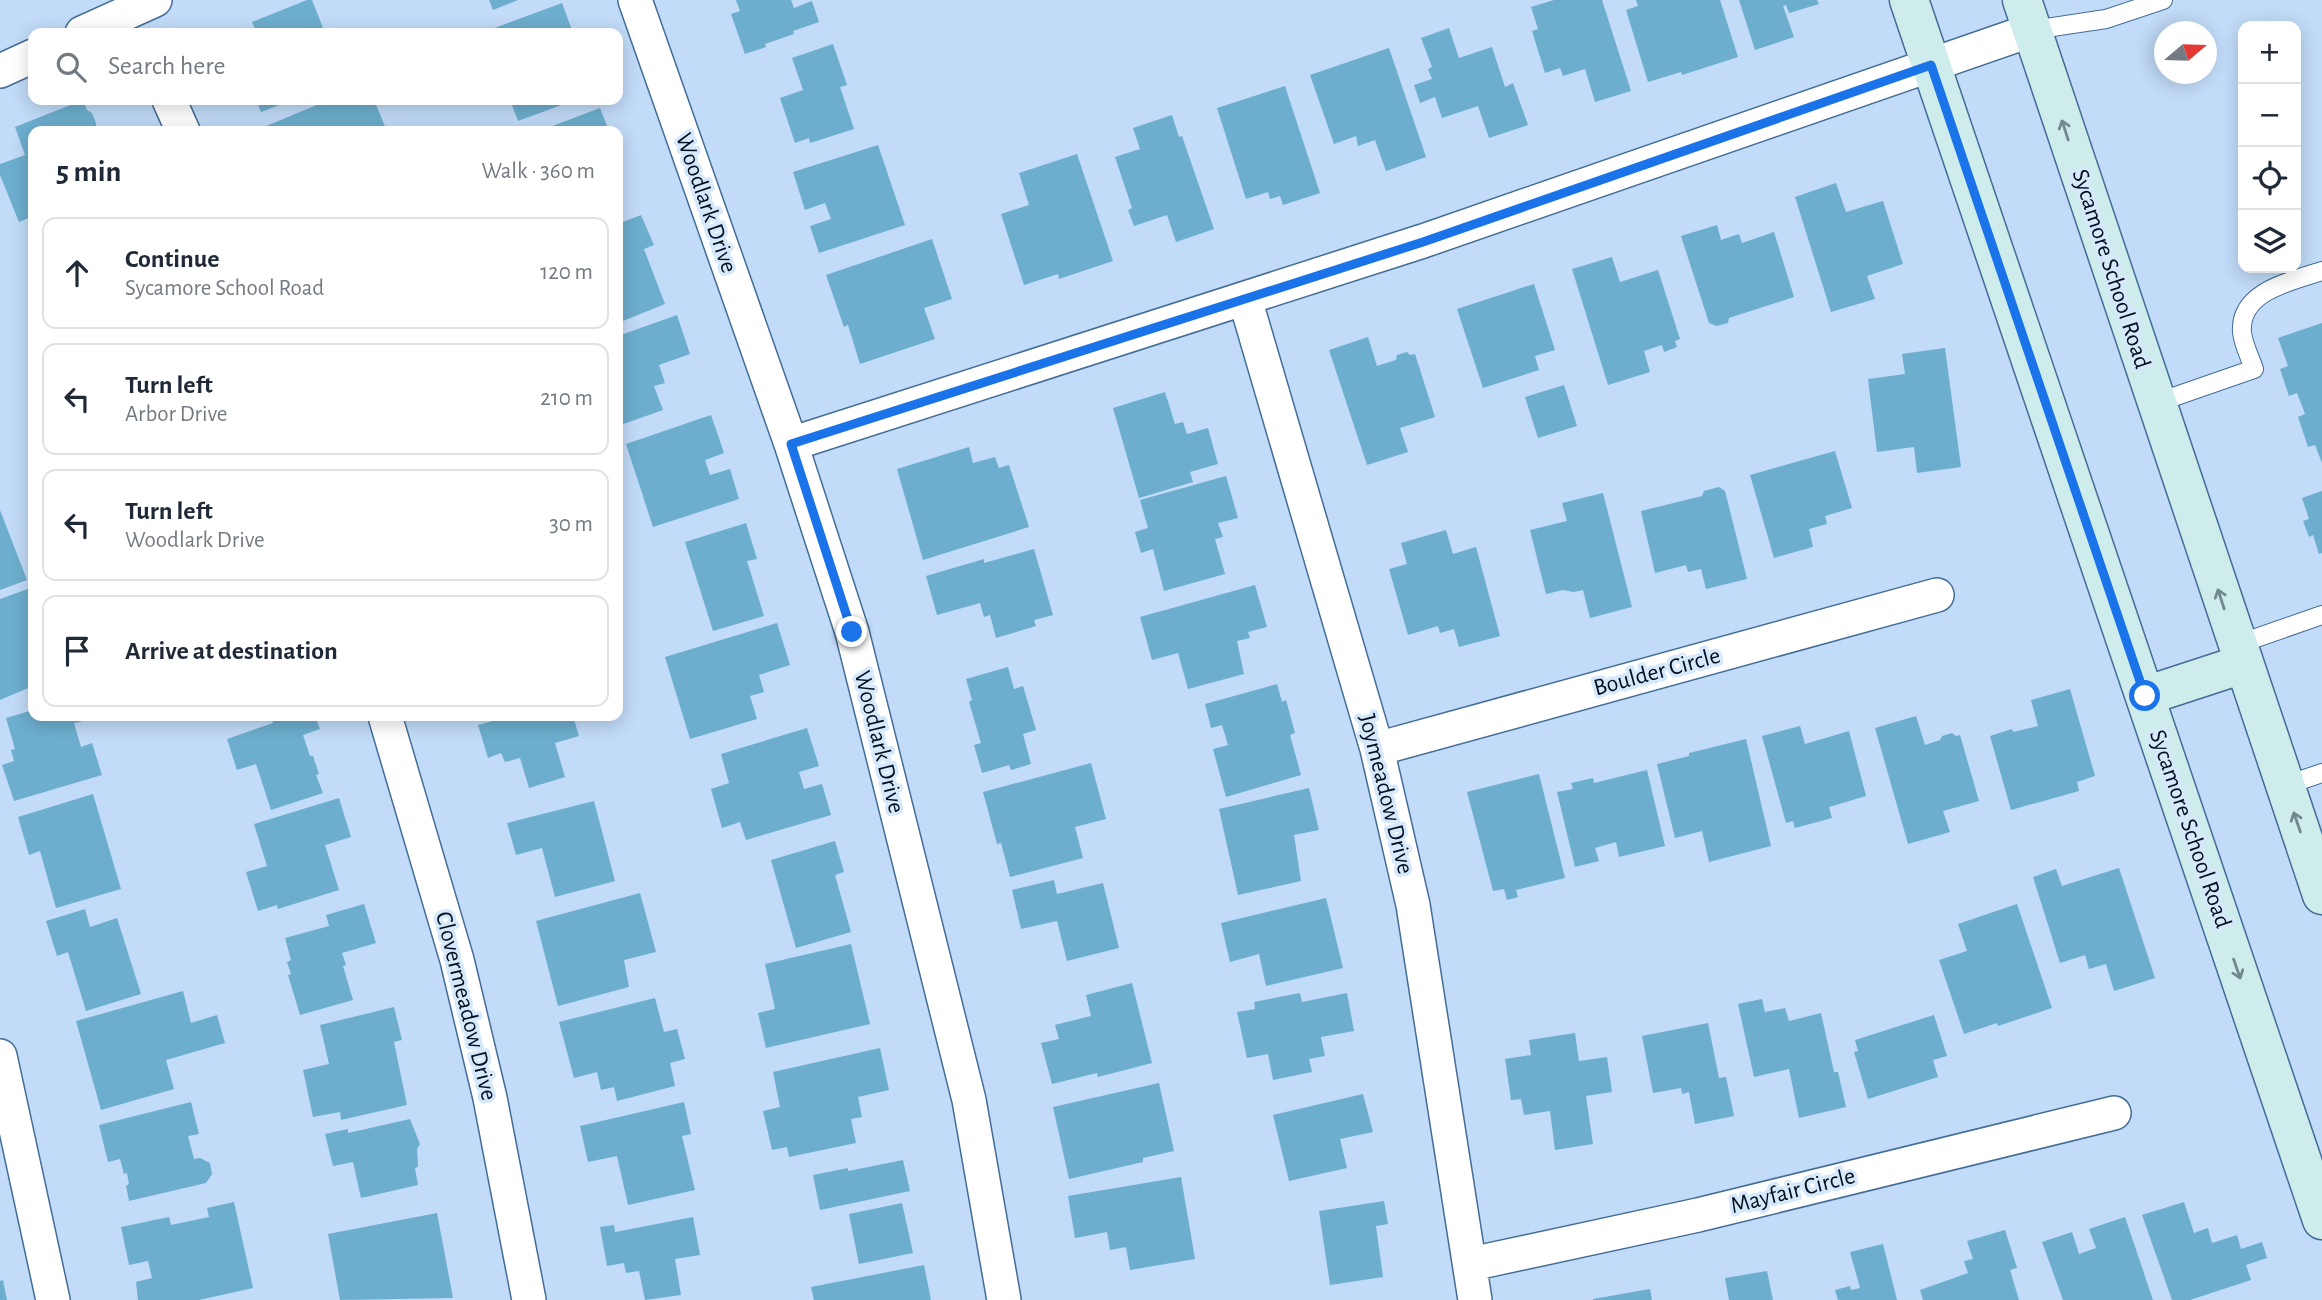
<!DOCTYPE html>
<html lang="en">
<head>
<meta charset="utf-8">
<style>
	:root { --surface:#fff; --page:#f2f2f3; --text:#1f2937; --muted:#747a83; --line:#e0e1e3 }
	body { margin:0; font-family:"Alegreya Sans",sans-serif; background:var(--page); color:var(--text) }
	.controls { position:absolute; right:21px; top:21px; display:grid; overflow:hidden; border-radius:14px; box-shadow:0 4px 18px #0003 }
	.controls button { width:63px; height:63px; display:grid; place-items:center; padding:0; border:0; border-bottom:2px solid var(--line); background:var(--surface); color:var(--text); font:35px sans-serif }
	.compass { position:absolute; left:2154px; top:21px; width:63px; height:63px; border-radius:50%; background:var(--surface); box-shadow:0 4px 18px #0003; rotate:71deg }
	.stop { position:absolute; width:21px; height:21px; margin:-16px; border:5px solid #1a73e8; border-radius:50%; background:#fff }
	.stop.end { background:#1a73e8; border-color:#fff; box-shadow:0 2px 7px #0008 }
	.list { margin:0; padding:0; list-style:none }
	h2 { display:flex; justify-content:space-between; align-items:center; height:91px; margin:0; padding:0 28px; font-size:30px }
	h2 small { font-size:23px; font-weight:400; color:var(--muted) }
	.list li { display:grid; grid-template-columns:46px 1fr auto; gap:21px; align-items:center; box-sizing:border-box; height:112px; margin:0 14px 14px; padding:0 14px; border:2px solid var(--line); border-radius:14px }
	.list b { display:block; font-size:26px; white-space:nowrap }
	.list p { margin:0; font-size:23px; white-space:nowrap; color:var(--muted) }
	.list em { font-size:23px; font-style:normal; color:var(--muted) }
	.icon { flex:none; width:38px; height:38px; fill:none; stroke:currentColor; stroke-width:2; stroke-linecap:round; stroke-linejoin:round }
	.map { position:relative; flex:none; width:2322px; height:1300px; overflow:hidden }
	.search { position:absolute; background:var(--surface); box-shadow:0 4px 18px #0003; left:28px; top:28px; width:595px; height:77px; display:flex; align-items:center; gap:18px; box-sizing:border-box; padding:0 24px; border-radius:14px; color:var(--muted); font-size:26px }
	.panel { position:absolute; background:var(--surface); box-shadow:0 4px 18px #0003; left:28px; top:126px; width:595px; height:595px; border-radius:14px }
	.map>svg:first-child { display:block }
	.building { fill:#6daece }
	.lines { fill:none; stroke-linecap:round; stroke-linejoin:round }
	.lane-casing { stroke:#436c96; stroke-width:20 }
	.street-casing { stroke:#436c96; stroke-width:36 }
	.secondary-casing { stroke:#436c96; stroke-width:41 }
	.lane { stroke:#fff; stroke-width:18 }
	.street { stroke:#fff; stroke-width:33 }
	.secondary { stroke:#cdeceb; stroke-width:38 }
	.oneway { stroke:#71888f }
	.route { stroke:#1a73e8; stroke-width:9 }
	.labels { text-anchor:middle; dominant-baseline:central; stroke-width:7; stroke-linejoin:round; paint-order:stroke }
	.street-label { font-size:24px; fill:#010e1e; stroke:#d6e8fb }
</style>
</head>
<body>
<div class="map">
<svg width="2322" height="1300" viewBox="0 0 2322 1300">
	<rect width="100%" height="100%" fill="#c1dbf8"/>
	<path class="building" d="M307 0H312L325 33H257L252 22Z
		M489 0H518L493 10Z
		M736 0H791L794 8 812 1 819 22 793 31 794 34 765 44 766 47 745 54 731 14 740 11Z
		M1554 0H1602L1631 91 1595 102 1585 69 1563 76 1560 68 1545 73 1532 31 1538 29 1531 7Z
		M1636 0H1720L1738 57 1682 75 1681 72 1648 82 1626 10 1638 6Z
		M1739 0H1817L1819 4 1789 13 1786 5 1783 6 1794 37 1755 50Z
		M562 3 573 33H481Z
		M1449 28 1459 58 1492 47 1505 87 1513 83 1528 125 1489 138 1478 106 1442 118 1435 97 1420 103 1414 85 1432 79 1428 69 1432 67 1421 38Z
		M833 44 847 85 840 87 854 129 810 143 809 138 795 143 780 98 803 90 792 58Z
		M1389 48 1426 157 1386 171 1375 140 1358 146 1356 136 1334 144 1310 75Z
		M1285 86 1320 193 1283 205 1280 196 1270 199 1268 192 1246 199 1217 108Z
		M83 100 87 110 92 113 96 123V131H33V216L19 222 0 175V164L25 155 15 127Z
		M256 100H292L261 112Z
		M329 100H374L387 131H268L266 126Z
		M475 100H492L477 105Z
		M510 100H575L518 121Z
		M600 108 609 131H539Z
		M1172 115 1179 137 1182 136 1214 229 1176 242 1167 215 1134 226 1128 210 1132 208 1115 157 1140 149 1133 128Z
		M878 145 905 225 819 253 810 226 831 219 825 203 805 210 793 172Z
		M1077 154 1113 261 1059 279 1058 274 1024 285 1001 214 1029 205 1019 173Z
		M1836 183 1846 212 1883 201 1903 264 1867 276 1875 299 1831 312 1795 197Z
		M641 215 654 245 644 249 665 304 618 323V224Z
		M1717 225 1721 240 1739 234 1742 243 1774 232 1794 297 1729 318 1728 323 1717 326 1709 323 1681 236Z
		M932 239 952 299 924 308 935 339 860 364 848 325 844 327 826 275Z
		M1612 257 1620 282 1658 270 1680 339 1675 341 1677 347 1664 352 1662 345 1644 351 1650 372 1608 385 1572 269Z
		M1534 284 1555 350 1535 356 1539 370 1483 388 1457 309Z
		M677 315 690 354 659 365 665 383 654 386 663 410 618 426V336Z
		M2322 323V463L2315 445 2308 447 2298 417 2305 414 2297 393 2289 396 2280 369 2288 366 2278 338Z
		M1368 337 1377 366 1396 360 1397 355 1407 352 1410 355 1415 354 1435 417 1400 428 1408 452 1367 465 1329 350Z
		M1945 348 1961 467 1917 473 1914 447 1877 452 1868 379 1905 374 1902 354Z
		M1564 385 1577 426 1538 438 1525 397Z
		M1165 392 1175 424 1183 422 1187 434 1208 428 1218 464 1190 472 1193 482 1139 498 1113 408Z
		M711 415 724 453 705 460 710 475 730 469 739 499 653 527 626 444Z
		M969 447 973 463 995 457 999 468 1009 465 1029 527 923 560 897 469Z
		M1835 451 1852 508 1825 516 1827 524 1809 529 1813 547 1774 558 1750 475Z
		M1226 476 1238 518 1218 523 1223 537 1215 539 1225 574 1164 591 1153 549 1141 553 1135 532 1148 528 1140 500Z
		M1719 487 1725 491 1747 579 1706 589 1701 569 1688 572 1686 565 1655 573 1641 511 1702 496 1704 491Z
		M2322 491V553L2319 554 2313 535 2309 537 2303 521 2309 519 2302 498Z
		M1603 493 1632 607 1590 618 1583 590 1574 592 1563 590 1546 594 1530 530 1567 521 1562 503Z
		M0 510 27 580 0 590Z
		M746 523 757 559 747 561 764 616 713 631 685 542Z
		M1446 530 1453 554 1476 547 1500 636 1459 647 1454 629 1440 633 1438 626 1408 635 1389 569 1407 564 1401 543Z
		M1034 549 1053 615 1034 620 1036 626 996 638 990 615 984 617 980 603 937 615 926 576 984 559V563Z
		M1255 585 1267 627 1248 632 1250 638 1237 641 1244 674 1188 689 1178 653 1152 660 1140 617Z
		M33 587V686L0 700V599Z
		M777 623 790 665 759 675 764 692 750 696 757 719 690 739 665 657Z
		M1008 667 1014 689 1023 686 1036 730 1023 734 1031 764 1011 770 1009 765 982 773 974 745 981 743 969 702 972 700 966 679Z
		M1277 684 1282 702 1286 700 1295 733 1290 735 1301 775 1226 797 1213 749 1228 745 1222 725 1211 728 1205 704Z
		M2070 689 2095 776 2077 782 2079 791 2011 810 1990 736 2012 729 2013 732 2038 726 2031 700Z
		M33 710V716H87L83 721 74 723 81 747 92 743 102 775 14 801 2 765 14 761 11 750 15 749 6 718Z
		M271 716H315L320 729 303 735 310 756H313L319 774 316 775 323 793 271 810 256 764 237 770 227 739 273 723Z
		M510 716H573L579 736 555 743 565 777 529 788 520 758 505 762 501 753 488 758 478 725Z
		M1916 716 1925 745 1940 740 1942 736 1952 733 1956 736 1960 735 1979 801 1943 811 1950 832 1908 844 1875 728Z
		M1800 726 1805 744 1849 731 1866 796 1829 807 1832 818 1795 828 1793 821 1786 823 1762 736Z
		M807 728 819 766 799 772 804 789 822 784 831 815 746 840 740 822 722 828 711 789 729 783 721 754Z
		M1746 739 1771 846 1709 862 1702 831 1675 838 1657 764 1689 756V753Z
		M1091 763 1106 819 1075 827 1083 858 1010 877 1001 843 997 844 983 792Z
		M1647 770 1665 846 1619 857 1616 842 1595 848 1599 861 1575 867 1557 792 1573 789 1571 783 1593 778 1594 783Z
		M1539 774 1565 878 1516 890 1518 897 1507 900 1504 889 1493 891 1467 792Z
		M1309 788 1319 830 1294 835 1301 881 1238 895 1219 809Z
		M93 794 121 889 56 908 40 851 29 855 18 817Z
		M339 798 351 837 325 845 339 890 278 909 277 905 258 911 246 872 267 866 254 824Z
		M594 801 615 881 555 897 542 848 516 855 507 823Z
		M835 841 844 872 835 875 851 932 796 948 771 860Z
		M2119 868 2155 978 2114 991 2106 964 2089 969 2085 955 2060 963 2033 877 2056 869 2062 886Z
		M1054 880 1057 894 1103 883 1119 948 1067 961 1057 921 1021 929 1012 890Z
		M640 893 656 952 624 960 629 987 558 1006 536 921Z
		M1326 898 1343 968 1266 986 1259 954 1230 962 1221 923Z
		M364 904 376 943 342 953 346 965 343 966 353 1000 300 1015 288 975 291 974 287 962 291 960 285 938 329 926 326 915Z
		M2017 904 2052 1008 1998 1026 1997 1023 1964 1034 1939 960 1967 951 1958 924Z
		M85 909 90 927 117 918 141 994 86 1011 68 952 57 956 46 921Z
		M851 944 870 1024 766 1048 758 1013 775 1009 765 964Z
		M1132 983 1152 1063 1098 1077 1097 1073 1052 1084 1041 1043 1059 1039 1055 1025 1091 1016 1086 995Z
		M183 991 191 1023 217 1015 225 1043 166 1060 174 1089 101 1110 76 1021Z
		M1300 993 1302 1002 1347 993 1354 1031 1321 1037 1325 1056 1309 1059 1312 1072 1273 1080 1268 1054 1247 1058 1237 1012 1255 1009 1254 1002Z
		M655 998 664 1032 677 1029 685 1059 670 1063 675 1086 617 1101 614 1087 601 1090 597 1072 574 1078 559 1022Z
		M1762 999 1765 1012 1785 1008 1789 1021 1821 1013 1834 1072H1838L1846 1107 1799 1118 1789 1069 1754 1077 1738 1004Z
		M394 1007 402 1040 394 1042 407 1105 341 1120 340 1112 313 1117 303 1070 329 1064 320 1025Z
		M1934 1015 1947 1056 1933 1060 1938 1077 1868 1099 1854 1052 1858 1051 1855 1040Z
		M1708 1023 1719 1078 1726 1077 1734 1116 1695 1124 1689 1092 1682 1094 1681 1088 1653 1093 1642 1036Z
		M1575 1033 1579 1061 1607 1057 1612 1092 1586 1096 1593 1144 1555 1150 1550 1111 1524 1115 1521 1099 1511 1100 1505 1059 1531 1055 1529 1040Z
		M880 1048 889 1090 858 1097 862 1117 851 1119 856 1143 789 1157 787 1147 772 1150 763 1111 780 1107 773 1072Z
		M1159 1083 1174 1151 1143 1158V1162L1069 1179 1053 1107Z
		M1363 1094 1373 1132 1340 1139 1347 1168 1289 1181 1273 1115Z
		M191 1102 199 1134 188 1136 194 1159 200 1158 210 1163 212 1174 206 1183 129 1201 126 1186 129 1184 127 1173 124 1174 120 1159 108 1162 99 1125Z
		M684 1102 691 1134 682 1136 695 1190 628 1205 617 1156 588 1162 580 1126Z
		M410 1119 420 1144 417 1149 418 1167 415 1168 418 1185 361 1198 353 1162 333 1166 325 1134 348 1129V1133Z
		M903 1160 910 1191 820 1210 813 1175 848 1168V1171Z
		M1181 1177 1195 1259 1130 1270 1126 1247 1110 1250 1107 1232 1075 1238 1068 1196Z
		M1384 1201 1388 1224 1376 1226 1383 1277 1330 1285 1319 1211Z
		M234 1202 253 1288 199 1300H138L136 1282 152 1278 148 1261 129 1265 121 1227 169 1217 171 1225 209 1217 207 1208Z
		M2184 1202 2194 1233 2208 1228 2212 1243 2237 1235 2241 1249 2262 1242 2267 1258 2246 1265 2251 1280 2190 1300H2172L2142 1215Z
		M902 1203 913 1253 859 1264 849 1214Z
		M437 1213 453 1298 340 1300 328 1234Z
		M693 1217 700 1255 675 1259 681 1295 645 1300 639 1271 626 1273 624 1263 607 1266 600 1227 614 1225 615 1232Z
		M2125 1217 2153 1300H2063L2042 1242 2072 1232 2079 1254 2096 1248 2089 1229Z
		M2005 1230 2017 1268 2010 1270 2019 1300H1923L1920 1290 1968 1273 1964 1261 1973 1259 1967 1241Z
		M1883 1244 1897 1300H1838L1835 1290 1850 1286 1851 1290 1860 1288 1850 1252Z
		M924 1265 931 1300H814L811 1287Z
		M1767 1271 1773 1300H1729L1725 1278Z
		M3 1280 7 1300H0V1281Z
		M1650 1289 1652 1300H1593V1299Z"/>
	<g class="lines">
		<g class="lane-casing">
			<path id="lane" d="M2032 30 2106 19 2163 0
				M2156 403 2254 369C2250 357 2243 344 2242 332 2239 291 2292 281 2322 271
				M2236 645 2322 615
				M2284 786 2322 773"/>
		</g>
		<g class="street-casing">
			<path id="street" d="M635 0 791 444 852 632 969 1100 1004 1300
				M82 33 155 0
				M0 71 33 56
				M169 100 183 131
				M1245 299 1377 749 1413 905 1475 1300
				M791 444 1423 241 2032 30
				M385 716 457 960 490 1098 529 1300
				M1377 749 1937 595
				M0 1056 53 1300
				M1471 1264 1698 1215 2114 1113"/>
		</g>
		<g class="secondary-casing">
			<path id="secondary" d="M1909 0 2322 1220
				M2022 0 2322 895
				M2145 696 2243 664"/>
		</g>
		<use href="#lane" class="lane"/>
		<use href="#street" class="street"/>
		<use href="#secondary" class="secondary"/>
	</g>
	<defs><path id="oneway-shaft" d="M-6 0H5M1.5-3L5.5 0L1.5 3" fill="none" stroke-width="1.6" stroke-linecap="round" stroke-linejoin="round" transform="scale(1.75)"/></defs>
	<g class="oneway">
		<use href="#oneway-shaft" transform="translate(2065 130) rotate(-108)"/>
		<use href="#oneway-shaft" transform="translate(2221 599) rotate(-108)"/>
		<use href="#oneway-shaft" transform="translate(2297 822) rotate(-109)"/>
		<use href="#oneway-shaft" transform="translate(2237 969) rotate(71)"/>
	</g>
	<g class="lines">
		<path class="route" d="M852 632 791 444 1423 242 1931 65 2145 696"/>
	</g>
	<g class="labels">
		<g class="street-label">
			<text transform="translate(706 203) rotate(71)">Woodlark Drive</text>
			<text transform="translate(2111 269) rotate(72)">Sycamore School Road</text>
			<text transform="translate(1657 672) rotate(-15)">Boulder Circle</text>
			<text transform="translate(879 742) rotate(76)">Woodlark Drive</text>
			<text transform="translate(1386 794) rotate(76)">Joymeadow Drive</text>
			<text transform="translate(2190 829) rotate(71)">Sycamore School Road</text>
			<text transform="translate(466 1006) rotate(76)">Clovermeadow Drive</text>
			<text transform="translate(1793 1191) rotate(-14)">Mayfair Circle</text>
		</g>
	</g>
</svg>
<div class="controls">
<button>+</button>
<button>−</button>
<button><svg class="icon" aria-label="locate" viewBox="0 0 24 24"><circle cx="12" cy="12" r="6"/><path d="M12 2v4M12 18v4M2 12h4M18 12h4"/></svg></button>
<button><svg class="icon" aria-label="layers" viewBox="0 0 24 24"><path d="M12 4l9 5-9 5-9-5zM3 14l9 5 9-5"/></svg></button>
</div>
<svg class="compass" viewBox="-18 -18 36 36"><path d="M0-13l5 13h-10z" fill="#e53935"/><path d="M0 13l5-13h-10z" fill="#747a83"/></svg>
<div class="stop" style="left:2145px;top:696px"></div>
<div class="stop end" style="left:852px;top:632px"></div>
<div class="search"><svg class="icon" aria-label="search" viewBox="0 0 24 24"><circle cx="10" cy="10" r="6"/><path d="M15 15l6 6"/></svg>Search here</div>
<section class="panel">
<h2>5 min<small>Walk · 360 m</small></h2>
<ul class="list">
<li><svg class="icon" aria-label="ahead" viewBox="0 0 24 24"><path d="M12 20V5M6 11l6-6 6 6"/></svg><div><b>Continue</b><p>Sycamore School Road</p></div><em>120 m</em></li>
<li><svg class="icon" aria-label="left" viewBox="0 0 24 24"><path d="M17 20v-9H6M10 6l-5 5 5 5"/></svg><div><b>Turn left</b><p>Arbor Drive</p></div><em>210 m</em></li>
<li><svg class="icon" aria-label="left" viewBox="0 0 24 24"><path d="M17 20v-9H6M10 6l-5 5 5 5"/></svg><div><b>Turn left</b><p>Woodlark Drive</p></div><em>30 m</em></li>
<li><svg class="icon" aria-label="arrive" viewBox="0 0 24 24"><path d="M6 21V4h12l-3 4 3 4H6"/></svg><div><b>Arrive at destination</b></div></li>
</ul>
</section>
</div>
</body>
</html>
